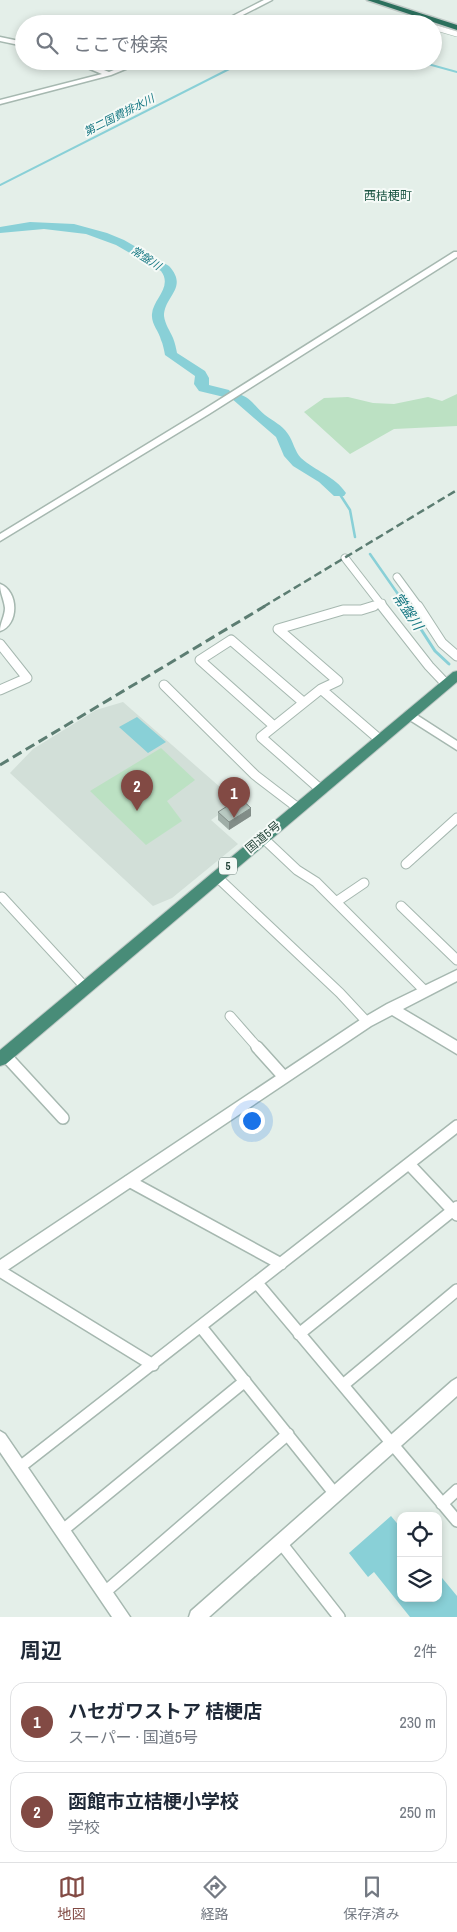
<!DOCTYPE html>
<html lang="ja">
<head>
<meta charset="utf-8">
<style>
	:root { --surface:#fff; --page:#f6f6f7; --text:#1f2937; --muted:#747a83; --line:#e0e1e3; --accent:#824a44 }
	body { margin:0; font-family:"Archivo Narrow","Noto Sans JP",sans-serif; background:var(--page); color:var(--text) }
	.controls { position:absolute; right:15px; bottom:15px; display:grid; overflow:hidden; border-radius:10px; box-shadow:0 2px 8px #0003 }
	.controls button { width:45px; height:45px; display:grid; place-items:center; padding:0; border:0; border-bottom:1px solid var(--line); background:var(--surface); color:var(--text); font:25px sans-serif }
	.you { position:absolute; left:251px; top:1120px; width:18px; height:18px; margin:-12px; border:4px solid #fff; border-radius:50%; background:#1a73e8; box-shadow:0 0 0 8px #1a73e833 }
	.badge { display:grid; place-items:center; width:32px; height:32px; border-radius:50%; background:var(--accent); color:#fff; font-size:16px; font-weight:700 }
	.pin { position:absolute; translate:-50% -41px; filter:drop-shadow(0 1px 2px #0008) }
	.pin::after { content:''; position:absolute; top:26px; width:18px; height:15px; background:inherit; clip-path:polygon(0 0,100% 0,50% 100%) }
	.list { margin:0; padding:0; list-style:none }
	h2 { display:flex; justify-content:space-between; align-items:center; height:65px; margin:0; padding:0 20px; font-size:21px }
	h2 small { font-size:16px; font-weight:400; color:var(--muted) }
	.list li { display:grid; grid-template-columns:32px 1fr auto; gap:15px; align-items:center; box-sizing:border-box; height:80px; margin:0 10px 10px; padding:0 10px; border:1px solid var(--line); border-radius:15px }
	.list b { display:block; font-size:19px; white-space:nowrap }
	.list p { margin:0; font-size:16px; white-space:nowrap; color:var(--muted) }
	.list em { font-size:16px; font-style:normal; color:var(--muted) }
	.icon { flex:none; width:28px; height:28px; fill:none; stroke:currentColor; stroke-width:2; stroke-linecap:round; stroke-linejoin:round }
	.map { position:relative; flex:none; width:457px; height:1617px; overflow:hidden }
	.search { position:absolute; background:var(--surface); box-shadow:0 2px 8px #0003; left:15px; right:15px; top:15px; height:55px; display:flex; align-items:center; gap:12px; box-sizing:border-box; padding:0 18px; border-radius:28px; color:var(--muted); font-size:19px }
	.sheet { height:245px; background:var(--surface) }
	nav { display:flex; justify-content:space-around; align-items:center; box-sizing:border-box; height:70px; border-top:1px solid var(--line); background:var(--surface); font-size:14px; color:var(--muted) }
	nav a { display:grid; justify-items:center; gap:2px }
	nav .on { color:var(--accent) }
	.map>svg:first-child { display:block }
	.built { fill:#d2dfd8 }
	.green { fill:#bce1c3 }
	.water { fill:#89d0d7 }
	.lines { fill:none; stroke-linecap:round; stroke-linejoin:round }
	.stream-far2 { stroke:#89d0d7; stroke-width:2 }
	.stream-far1 { stroke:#89d0d7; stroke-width:2.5 }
	.stream { stroke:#89d0d7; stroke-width:3 }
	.river { fill:#89d0d7; fill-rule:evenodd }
	.minor-far3-casing { stroke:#a6b8b0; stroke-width:6 }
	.minor-far2-casing { stroke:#a6b8b0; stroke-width:9 }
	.minor-far1-casing { stroke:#a6b8b0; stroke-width:11 }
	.minor-casing { stroke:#a6b8b0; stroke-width:14 }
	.tertiary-casing { stroke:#a6b8b0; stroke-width:3 }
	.trunk-casing { stroke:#c1cac7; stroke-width:2 }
	.motorway-casing { stroke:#c1cac7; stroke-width:3 }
	.minor-far3 { stroke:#fff; stroke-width:5 }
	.minor-far2 { stroke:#fff; stroke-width:7 }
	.minor-far1 { stroke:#fff; stroke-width:9 }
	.minor { stroke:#fff; stroke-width:11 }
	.tertiary { fill:#fff; fill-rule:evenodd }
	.trunk { fill:#488c78; fill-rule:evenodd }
	.motorway { fill:#2b705d; fill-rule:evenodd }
	.rail-far1 { stroke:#5c7d72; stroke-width:2.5; stroke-dasharray:8 4; stroke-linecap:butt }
	.rail { stroke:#5c7d72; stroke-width:3; stroke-dasharray:10 5; stroke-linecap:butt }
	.wall { fill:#9faea7 }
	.shaded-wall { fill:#828d88 }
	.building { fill:#b9cac2; stroke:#828d88 }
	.labels { text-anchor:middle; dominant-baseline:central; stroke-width:4; stroke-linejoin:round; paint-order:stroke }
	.far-water-label { font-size:11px; font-style:italic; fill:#177883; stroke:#f5faf7 }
	.shield { fill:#f5faf7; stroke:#617971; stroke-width:1 }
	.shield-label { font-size:11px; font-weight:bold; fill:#224237 }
	.far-quarter-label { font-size:12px; fill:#1c5644; stroke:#f5faf7 }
	.street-label { font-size:12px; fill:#224237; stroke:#f5faf7 }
	.water-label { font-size:14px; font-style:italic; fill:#177883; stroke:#f5faf7 }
</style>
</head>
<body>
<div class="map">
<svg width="457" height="1617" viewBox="0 0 457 1617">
	<rect width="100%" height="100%" fill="#e4efe9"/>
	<path class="built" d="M123 702 237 802 211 820 238 844 172 898 153 906 10 773 33 749 96 710Z"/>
	<path class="green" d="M457 394V426L394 429 350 454 304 412 324 398 348 397 373 403 394 404 428 397 442 401Z
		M161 748 195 780 167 801 182 821 146 845 90 791Z"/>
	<path class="water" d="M137 717 166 742 148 753 119 727Z
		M391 1516 401 1528V1598H438V1573L457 1596V1617H410L374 1572 368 1577 349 1553Z"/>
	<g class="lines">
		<path class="stream-far2" d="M417 61 457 72
			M0 185 245 61"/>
		<path class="stream-far1" d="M339 493 350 510 355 537
			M370 554 407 607"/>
		<path class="stream" d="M406 606 435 651 449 664"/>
		<path class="river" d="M30 222 74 224 107 233 124 240 169 266C189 288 164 296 164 316 165 324 170 331 173 338 175 343 176 348 177 353L205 371 209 378V385L229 390 231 393 229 396 224 397 199 391 194 384 195 376 165 355C164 350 163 344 161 340 159 331 151 324 152 314 153 299 173 287 161 271L116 245 86 234 44 229 0 233V227Z
			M238 394C251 397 255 407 265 415 273 421 282 425 288 434 293 441 295 452 301 458 315 471 335 476 346 493L344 496H334L319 482 293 466 284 456 276 437 231 398 233 395Z"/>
		<g class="minor-far3-casing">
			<path id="minor-far3" d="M419 22 424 24
				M433 27 457 34"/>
		</g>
		<g class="minor-far2-casing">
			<path id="minor-far2" d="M345 558 383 607
				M397 577 419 607
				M370 607 382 603"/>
		</g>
		<g class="minor-far1-casing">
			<path id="minor-far1" d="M382 606 429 666 446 684
				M418 606 442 643 457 656
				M0 644 27 678 0 690
				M164 685 255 775 298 808
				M321 689 379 739
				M274 726 200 660 231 640 303 702
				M320 789 261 737 321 689 338 681 278 629 343 610H361L374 606
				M262 837 297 870 316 882 425 991
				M406 864 457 818
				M216 876 340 993 367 1022
				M2 897 85 987
				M336 902 364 883
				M401 906 457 960
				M230 1016 258 1048"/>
		</g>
		<g class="minor-casing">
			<path id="minor" d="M257 1047 284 1077
				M5 1055 63 1118
				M409 1164 457 1215
				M129 1181 281 1264
				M0 1271 153 1365
				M257 1283 457 1521
				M201 1327 335 1494
				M299 1334 457 1207
				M343 1385 457 1290
				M20 1467 457 1126
				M442 1504 457 1490
				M63 1530 245 1381
				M281 1543 339 1617
				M105 1592 288 1434"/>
		</g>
		<g class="tertiary-casing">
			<path id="tertiary" d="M264 0H272L225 24H217Z
				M0 37 24 42V46L0 41Z
				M71 61H81L109 72 136 61H145L111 75 0 104V100L102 74Z
				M454 252H457V257L209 414 0 541V534L203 410Z
				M0 584C19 591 19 625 0 631 0 623 5 616 5 608 4 599 0 593 0 584Z
				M409 710 457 741V750L405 717 404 714Z
				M457 970V981L403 1009 457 1041V1054L392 1015 371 1026 0 1275V1260L363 1018 387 1004Z
				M457 1378V1396L209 1617H189L191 1611 452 1381Z
				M0 1431 5 1434 130 1617H112L0 1452Z"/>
		</g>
		<g class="trunk-casing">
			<path id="trunk" d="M457 671V682L6 1064 0 1066V1050L453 672Z"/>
		</g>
		<g class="motorway-casing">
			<path id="motorway" d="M367 0H379L457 25V30Z"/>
		</g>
		<use href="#minor-far3" class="minor-far3"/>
		<use href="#minor-far2" class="minor-far2"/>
		<use href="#minor-far1" class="minor-far1"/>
		<use href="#minor" class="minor"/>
		<use href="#tertiary" class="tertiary"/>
		<use href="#trunk" class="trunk"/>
		<use href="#motorway" class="motorway"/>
		<path class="rail-far1" d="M263 607 457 490"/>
		<path class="rail" d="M0 765 265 606"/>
	</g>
	<path class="wall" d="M251 808V816L229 830 218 820V812Z"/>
	<path class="shaded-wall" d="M251 808V816L229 830V822Z"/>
	<path class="building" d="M240 798 251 808 229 822 218 812Z"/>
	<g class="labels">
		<g class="far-water-label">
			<text transform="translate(119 115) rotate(-27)">第二国費排水川</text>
			<text transform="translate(146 258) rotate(33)">常盤川</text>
		</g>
		<rect class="shield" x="219" y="857.5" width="18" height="17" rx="4"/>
		<g class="shield-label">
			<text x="228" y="866">5</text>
		</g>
		<g class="far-quarter-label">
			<text x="388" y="196">西桔梗町</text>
		</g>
		<g class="street-label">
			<text transform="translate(263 837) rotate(-40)">国道5号</text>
		</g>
		<g class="water-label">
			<text transform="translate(408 611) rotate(56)">常盤川</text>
		</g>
	</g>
</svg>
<div class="controls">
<button><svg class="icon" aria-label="locate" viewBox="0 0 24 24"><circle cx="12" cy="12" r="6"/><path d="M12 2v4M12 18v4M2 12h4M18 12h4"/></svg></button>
<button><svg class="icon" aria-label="layers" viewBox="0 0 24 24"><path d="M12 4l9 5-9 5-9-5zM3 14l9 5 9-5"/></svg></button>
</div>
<div class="you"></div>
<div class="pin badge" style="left:234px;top:818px">1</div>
<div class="pin badge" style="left:137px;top:811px">2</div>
<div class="search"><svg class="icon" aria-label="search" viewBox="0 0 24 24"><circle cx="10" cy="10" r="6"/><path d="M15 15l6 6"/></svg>ここで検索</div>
</div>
<section class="sheet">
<h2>周辺<small>2件</small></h2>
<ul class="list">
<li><span class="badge">1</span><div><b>ハセガワストア 桔梗店</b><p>スーパー · 国道5号</p></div><em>230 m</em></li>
<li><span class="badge">2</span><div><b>函館市立桔梗小学校</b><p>学校</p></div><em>250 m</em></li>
</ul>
</section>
<nav>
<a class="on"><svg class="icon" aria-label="map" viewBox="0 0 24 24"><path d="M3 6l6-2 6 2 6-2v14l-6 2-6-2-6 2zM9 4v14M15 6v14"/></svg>地図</a>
<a><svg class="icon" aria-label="directions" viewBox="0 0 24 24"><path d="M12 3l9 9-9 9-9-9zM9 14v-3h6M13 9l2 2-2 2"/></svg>経路</a>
<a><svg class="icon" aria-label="saved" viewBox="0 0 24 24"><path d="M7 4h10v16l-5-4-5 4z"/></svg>保存済み</a>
</nav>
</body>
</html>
